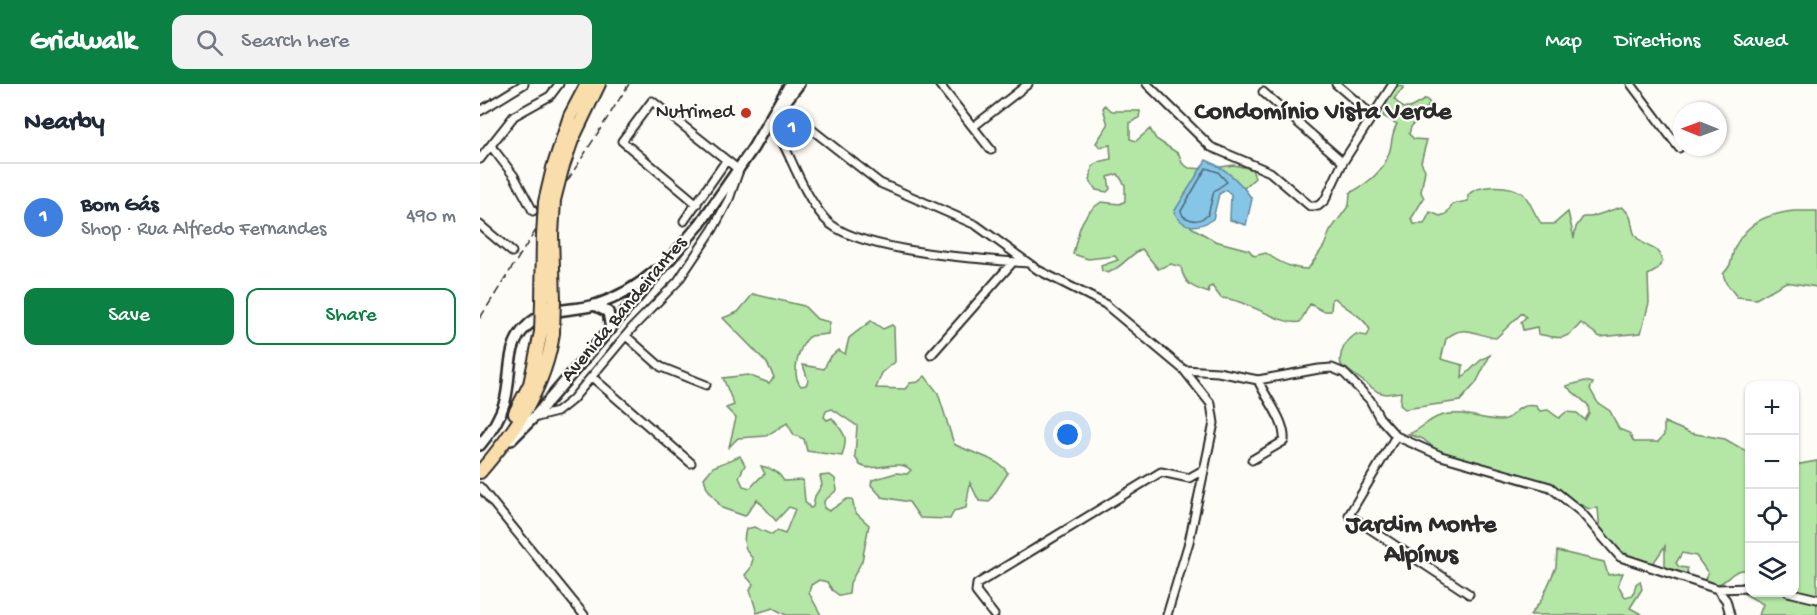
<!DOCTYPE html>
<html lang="en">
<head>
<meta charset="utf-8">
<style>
	:root { --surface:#fff; --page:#f2f2f3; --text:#1f2937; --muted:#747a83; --line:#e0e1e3; --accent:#0b8043 }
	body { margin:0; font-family:"Gochi Hand",sans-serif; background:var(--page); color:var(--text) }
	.controls { position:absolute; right:18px; bottom:18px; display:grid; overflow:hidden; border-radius:12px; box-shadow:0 2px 4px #0004 }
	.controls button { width:54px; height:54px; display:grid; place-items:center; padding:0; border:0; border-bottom:2px solid var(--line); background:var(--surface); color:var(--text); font:30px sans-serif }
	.compass { position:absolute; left:1193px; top:18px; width:54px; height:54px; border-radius:50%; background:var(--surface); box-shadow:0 2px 4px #0004; rotate:271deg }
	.you { position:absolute; left:588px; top:351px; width:21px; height:21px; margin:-15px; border:4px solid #fff; border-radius:50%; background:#1a73e8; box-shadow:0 0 0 9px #1a73e833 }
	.badge { display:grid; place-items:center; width:39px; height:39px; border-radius:50%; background:var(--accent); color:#fff; font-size:20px; font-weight:700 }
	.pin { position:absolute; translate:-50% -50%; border:3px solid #fff; box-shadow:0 2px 6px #0006 }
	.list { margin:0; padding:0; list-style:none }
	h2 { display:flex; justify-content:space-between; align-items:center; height:78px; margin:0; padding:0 24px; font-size:26px }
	h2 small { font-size:20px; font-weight:400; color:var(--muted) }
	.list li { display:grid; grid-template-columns:39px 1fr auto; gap:18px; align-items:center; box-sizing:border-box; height:108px; padding:0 24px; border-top:2px solid var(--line) }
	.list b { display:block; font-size:22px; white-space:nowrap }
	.list p { margin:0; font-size:20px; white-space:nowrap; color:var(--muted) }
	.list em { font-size:20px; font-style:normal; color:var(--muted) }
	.actions { display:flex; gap:12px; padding:18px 24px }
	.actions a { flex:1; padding:14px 0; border:2px solid var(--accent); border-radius:12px; text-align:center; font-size:21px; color:var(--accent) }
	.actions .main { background:var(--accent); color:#fff }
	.icon { flex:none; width:33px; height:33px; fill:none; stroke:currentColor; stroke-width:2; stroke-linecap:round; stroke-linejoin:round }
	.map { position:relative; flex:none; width:1337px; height:531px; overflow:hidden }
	header { display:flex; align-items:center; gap:36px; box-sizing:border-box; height:84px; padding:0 30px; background:var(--accent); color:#fff }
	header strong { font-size:28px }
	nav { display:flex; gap:33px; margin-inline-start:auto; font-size:21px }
	.search { width:420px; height:54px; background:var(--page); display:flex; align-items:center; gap:15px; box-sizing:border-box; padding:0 21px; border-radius:12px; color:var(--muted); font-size:22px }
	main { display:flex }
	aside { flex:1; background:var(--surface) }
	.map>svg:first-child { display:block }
	.green { fill:#b4e6a6; stroke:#708868; stroke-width:1.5 }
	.water { fill:#85c6e6; stroke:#61889b; stroke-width:1.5 }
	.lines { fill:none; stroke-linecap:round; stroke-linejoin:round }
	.shore { stroke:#4f6976; stroke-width:1.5 }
	.street-casing { stroke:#2b2b2b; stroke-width:11 }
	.secondary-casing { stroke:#2b2b2b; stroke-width:14 }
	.highway-casing { stroke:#2b2b2b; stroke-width:16 }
	.street { stroke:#fdfcf7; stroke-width:7 }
	.secondary { stroke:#fdfcf7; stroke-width:9 }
	.highway { stroke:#f9deab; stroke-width:12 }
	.rail { stroke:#2b2b2b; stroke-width:1.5; stroke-dasharray:9 4.5; stroke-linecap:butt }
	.highway-bridge-casing { stroke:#2b2b2b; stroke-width:16; stroke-linecap:butt }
	.highway-bridge { stroke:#f9deab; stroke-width:12 }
	.poi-dot { fill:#c8321e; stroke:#fdfcf7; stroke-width:2 }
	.labels { text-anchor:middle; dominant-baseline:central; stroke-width:4.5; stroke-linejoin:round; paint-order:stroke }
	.poi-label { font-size:20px; fill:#2b2b2b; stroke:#fdfcf7; text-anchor:end }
	.street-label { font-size:20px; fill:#2b2b2b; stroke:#fdfcf7 }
	.district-label { font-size:26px; font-weight:bold; fill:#2b2b2b; stroke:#fdfcf7 }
</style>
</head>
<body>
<header>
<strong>Gridwalk</strong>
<div class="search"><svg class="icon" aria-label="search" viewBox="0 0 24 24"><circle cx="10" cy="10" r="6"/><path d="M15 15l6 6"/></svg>Search here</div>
<nav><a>Map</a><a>Directions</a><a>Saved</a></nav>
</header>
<main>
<aside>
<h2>Nearby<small></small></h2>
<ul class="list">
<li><span class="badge" style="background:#3f7fe0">1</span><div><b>Bom Gás</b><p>Shop · Rua Alfredo Fernandes</p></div><em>490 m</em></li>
</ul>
<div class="actions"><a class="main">Save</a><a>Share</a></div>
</aside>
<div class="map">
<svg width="1337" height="531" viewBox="0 0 1337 531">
	<rect width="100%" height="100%" fill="#fdfcf7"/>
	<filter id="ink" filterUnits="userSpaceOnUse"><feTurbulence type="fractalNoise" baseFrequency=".0167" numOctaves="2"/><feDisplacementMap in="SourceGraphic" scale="12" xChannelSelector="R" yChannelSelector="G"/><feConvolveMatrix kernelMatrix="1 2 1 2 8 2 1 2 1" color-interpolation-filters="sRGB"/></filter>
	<g filter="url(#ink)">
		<path class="green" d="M907 0 924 3 914 15 923 24H930L946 15 950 19 931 43 929 50 934 55 947 56 941 78 945 86 941 108 944 114 931 135 934 140H944L950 128 960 132 966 130 973 120 988 117V111C998 100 1029 100 1042 109 1051 116 1054 132 1062 140H1074L1088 128 1094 154 1096 143 1103 133H1111L1141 123C1158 134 1147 145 1159 156 1169 166 1179 161 1182 178L1177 186 1168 191 1169 219 1161 249 1120 253 1101 239C1085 258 1080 255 1058 250L1057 243 1043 246 1041 238 1046 233 1042 229 1016 254C997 252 984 238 966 255L961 275 983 281 982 294 1001 276 1010 271 996 299 980 317 925 325 920 321 921 308 906 310 898 308 861 281C858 268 866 257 876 250L887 252 890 246C884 232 865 225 855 214L852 215 851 227H843L830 220 820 238C801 242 767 215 741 214L732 202 728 204 729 209C713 204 704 200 701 183L691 180 678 185 662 165C650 170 644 182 628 189L622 187 621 182 638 176 635 172 608 175 593 170C599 147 599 133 621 118L640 120 645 117V101L638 90 628 93 630 105 627 108 616 106 610 97 612 83 619 78 631 75 630 61 620 63 616 59 628 41 623 24 625 21 632 27H660L659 34 650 39V55L656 57 670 45 676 55 699 70 702 79 709 84 727 85 754 81 772 85 775 94 762 106H726L708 134 711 143 735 157 769 166 774 172 786 169C798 178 813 185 828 185L844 162 850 147 869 121 870 109C885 101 902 89 908 72 913 60 910 52 917 40L903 32 907 22 897 13H908L903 8Z
			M1314 127H1337V203L1306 198 1276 215 1257 213 1246 199 1243 190C1256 176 1249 174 1256 161 1269 137 1288 130 1314 127Z
			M273 210 324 222 337 235 350 238 348 250 330 252C319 262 310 290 321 302L326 301 328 296 323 281 344 285 349 274 358 266 365 270 369 254 391 237 403 245 412 241 414 243 415 278 402 289 396 304 425 305 430 299 438 298 445 292 458 309 474 360C490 369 519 374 528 389L509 418 499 417 490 399 486 424 474 427 470 435 440 434 429 418 402 413 391 401 392 396 416 389 427 390 431 386C418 373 395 390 380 381L375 373 377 342 352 325 346 327 344 333 347 336 352 334C364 350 369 351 362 372L327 367 324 355 314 351 307 339 286 352 258 354 249 363 256 334 246 324 254 321 243 294 268 291 289 299 294 293 287 279 243 234 258 228Z
			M1105 297 1113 299 1110 305 1118 319 1130 327 1139 345 1149 349 1154 358H1178L1184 351V338L1210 349 1245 355 1269 369V486C1246 483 1248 509 1224 497L1228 489 1216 472 1202 469 1196 479 1199 483 1207 484 1208 491 1198 497 1185 485V462L1172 481 1148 474V471L1132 461 1120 448 1118 424 1109 425 1071 405 1052 403 972 379 943 355 928 350C940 347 947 336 960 332 980 325 1000 336 1020 336 1036 336 1034 318 1056 322L1060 327 1068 326 1079 334 1086 328 1097 329 1105 336 1109 329 1108 321 1086 302Z
			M260 372 265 381 259 393 263 402 270 404C275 400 278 394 285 390L281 382C292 384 299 388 304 397L323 396 325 417 330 424 333 423 335 412 342 401 340 392 350 391 355 395 357 406 344 417V424L349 427 367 415H372L375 428 389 441 382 477 370 499 369 510 360 512 352 506 347 498 339 496 331 501 329 509 341 531H306L293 524 277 529 270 506 273 500 265 491 270 485 273 475C265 466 262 459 266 445L274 443 292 451 297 447 305 450 315 425 309 423 296 437 277 415 265 432 242 424 227 404 224 394 233 383Z
			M1337 377V531H1279L1283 520 1252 503 1269 496 1270 508H1314L1315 381Z
			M1077 467 1124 478 1128 491 1143 489 1138 501 1145 513 1153 511 1156 500 1160 497 1162 505 1150 524 1163 531H1050L1062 515 1076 483Z"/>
		<path class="water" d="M726 76C745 84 760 97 772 115L766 141 750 136 751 110 746 106 739 110 733 135C718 145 703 145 694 128Z"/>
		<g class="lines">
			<path class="shore" d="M726 84 738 88 747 98 734 107 728 131C719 138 713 138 703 132L701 127Z"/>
			<g class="street-casing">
				<path id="street" d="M459 0 511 66
					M667 0 731 63 790 88 830 122H838L845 116 863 78 913 0
					M856 0 892 31
					M1151 0 1199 64
					M783 8 863 78
					M303 23 400 99 496 141 558 186 625 220 704 286 738 288 778 296 839 285 852 284 864 289 890 316 899 333 916 352 961 372 1070 403 1101 428 1140 473 1237 505 1270 504
					M0 27 44 0
					M290 35C310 67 320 106 345 135 373 168 503 175 548 179
					M493 43 548 0
					M11 62 34 92 53 127
					M0 75 34 32 70 12 79 0
					M204 137 246 77
					M0 141 32 168
					M146 252 181 283 226 301
					M451 271 533 178
					M112 293 211 379
					M53 334 77 328 92 316 153 243 198 197 233 145 249 115 259 86 172 17 142 57 217 120
					M916 352 869 431 989 510
					M772 376 804 357C806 337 786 315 778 296
					M0 403 104 531
					M1237 505 1246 516 1250 531
					M1308 508 1337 515
					M514 531 496 508 497 500 681 388 709 394 723 386
					M687 531 709 458 734 339 731 320 704 286"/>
			</g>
			<g class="secondary-casing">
				<path id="secondary" d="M298 27 319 0
					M114 221 128 228 131 245
					M31 356 57 330 220 140 273 64 310 0
					M0 361C11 348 20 334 25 317 32 292 25 263 46 243 66 222 90 228 115 221 137 214 158 202 175 187"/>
			</g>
			<g class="highway-casing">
				<path id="highway" d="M73 84 90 32 107 0
					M82 85 92 56 119 0
					M72 151 74 216
					M62 218 63 152
					M35 329 50 300 61 248
					M0 388C35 348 66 302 73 249"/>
			</g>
			<use href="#street" class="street"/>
			<use href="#secondary" class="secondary"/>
			<use href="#highway" class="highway"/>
			<path class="rail" d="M0 234 149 0"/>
			<g class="highway-bridge-casing">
				<path id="highway-bridge" d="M72 151 74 116 82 85
					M63 152 65 118 73 84
					M61 248 62 218
					M73 249 74 216"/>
			</g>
			<use href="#highway-bridge" class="highway-bridge"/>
		</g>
	</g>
	<circle class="poi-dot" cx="266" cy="29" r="6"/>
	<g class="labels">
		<g class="poi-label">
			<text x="254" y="29">Nutrimed</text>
		</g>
		<g class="street-label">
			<text transform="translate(145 226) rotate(-50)">Avenida Bandeirantes</text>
		</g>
		<g class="district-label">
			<text x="843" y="29">Condomínio Vista Verde</text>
			<text x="941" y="442">Jardim Monte<tspan x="941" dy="30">Alpínus</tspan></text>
		</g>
	</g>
</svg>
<div class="controls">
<button>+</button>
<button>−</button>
<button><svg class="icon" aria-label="locate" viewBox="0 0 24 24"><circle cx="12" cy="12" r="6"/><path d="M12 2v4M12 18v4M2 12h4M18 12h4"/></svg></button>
<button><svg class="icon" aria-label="layers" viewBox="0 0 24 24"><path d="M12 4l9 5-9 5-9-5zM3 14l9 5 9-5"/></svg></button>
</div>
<svg class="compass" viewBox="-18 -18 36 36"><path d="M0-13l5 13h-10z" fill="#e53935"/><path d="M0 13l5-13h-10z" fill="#747a83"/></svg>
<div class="you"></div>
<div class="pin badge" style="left:312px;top:44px;background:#3f7fe0">1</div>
</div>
</main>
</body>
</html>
